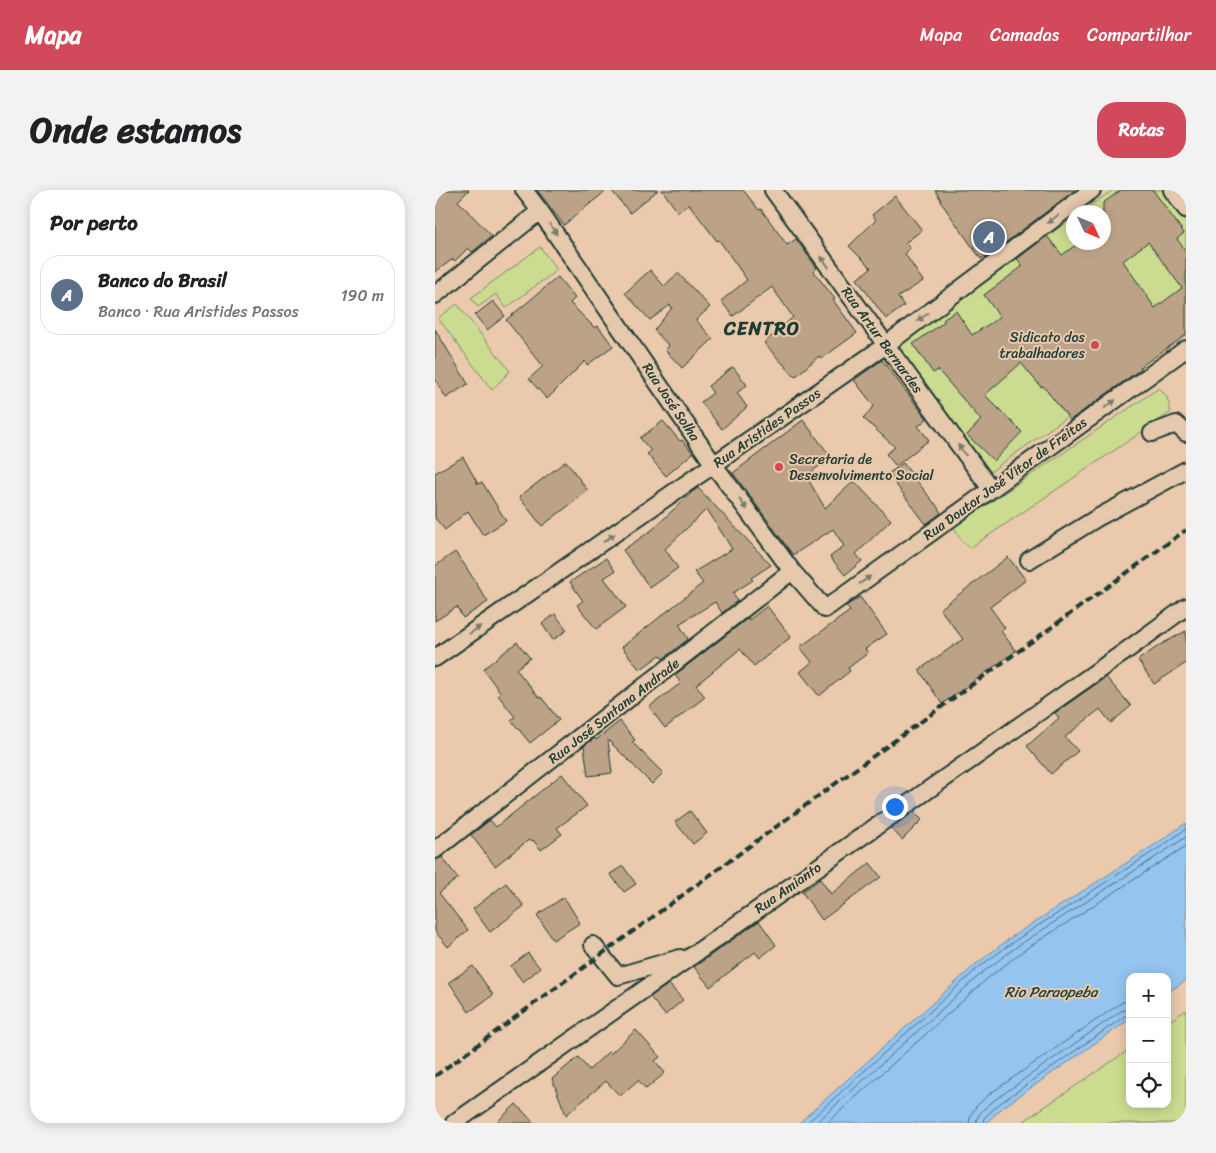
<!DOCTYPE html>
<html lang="pt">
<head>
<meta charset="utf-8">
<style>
	:root { --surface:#fff; --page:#f2f2f2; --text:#202124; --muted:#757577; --line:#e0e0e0; --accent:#d1495b }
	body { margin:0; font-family:Sriracha,sans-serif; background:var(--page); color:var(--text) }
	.controls { position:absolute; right:15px; bottom:15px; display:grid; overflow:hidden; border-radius:10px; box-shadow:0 2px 12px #0003 }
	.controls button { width:45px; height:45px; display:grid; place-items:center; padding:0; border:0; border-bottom:1px solid var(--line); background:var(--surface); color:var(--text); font:25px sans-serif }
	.compass { position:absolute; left:631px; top:15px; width:45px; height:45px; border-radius:50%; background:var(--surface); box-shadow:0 2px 12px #0003; rotate:134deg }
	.you { position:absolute; left:459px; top:616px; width:18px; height:18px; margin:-12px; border:4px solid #fff; border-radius:50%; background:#1a73e8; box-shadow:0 0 0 8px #1a73e833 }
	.badge { display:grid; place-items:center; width:32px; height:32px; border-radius:50%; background:var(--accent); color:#fff; font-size:16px; font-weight:700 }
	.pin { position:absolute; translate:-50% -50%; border:2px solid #fff; box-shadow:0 1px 5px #0006 }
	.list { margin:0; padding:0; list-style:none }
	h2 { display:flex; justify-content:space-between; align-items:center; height:65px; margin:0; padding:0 20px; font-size:21px }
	h2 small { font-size:16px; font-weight:400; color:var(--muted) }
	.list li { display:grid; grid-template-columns:32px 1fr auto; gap:15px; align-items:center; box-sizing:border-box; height:80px; margin:0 10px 10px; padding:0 10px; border:1px solid var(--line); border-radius:20px }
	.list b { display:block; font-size:19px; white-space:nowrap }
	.list p { margin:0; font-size:16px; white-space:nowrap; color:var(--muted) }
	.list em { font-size:16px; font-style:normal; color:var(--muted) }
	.icon { flex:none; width:28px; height:28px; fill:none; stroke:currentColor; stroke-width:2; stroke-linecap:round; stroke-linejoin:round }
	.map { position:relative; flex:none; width:751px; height:933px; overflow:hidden; border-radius:20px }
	header { display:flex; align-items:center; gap:30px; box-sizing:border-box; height:70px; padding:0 25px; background:var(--accent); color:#fff }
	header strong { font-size:24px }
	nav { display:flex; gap:28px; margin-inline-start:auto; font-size:18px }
	.intro { display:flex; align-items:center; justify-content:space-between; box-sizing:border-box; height:120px; padding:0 30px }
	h1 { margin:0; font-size:35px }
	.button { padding:12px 22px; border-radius:20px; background:var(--accent); color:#fff; font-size:18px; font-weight:700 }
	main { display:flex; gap:30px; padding:0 30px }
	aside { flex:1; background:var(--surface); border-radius:20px; box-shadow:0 2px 12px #0003 }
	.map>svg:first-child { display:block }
	.green { fill:#cbdc90; stroke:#758c62 }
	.water { fill:#95c4f0; stroke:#668ea5 }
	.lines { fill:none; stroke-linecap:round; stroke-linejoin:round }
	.shore { stroke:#4e737f; stroke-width:1 }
	.building { fill:#bca388; stroke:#1f3d34; fill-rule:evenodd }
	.street-casing { stroke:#1f3d34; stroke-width:20 }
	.street { stroke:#e6c9ad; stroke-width:16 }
	.rail { stroke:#1f3d34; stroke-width:4; stroke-dasharray:8 4; stroke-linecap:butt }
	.oneway { fill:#797c6a }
	.poi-dot { fill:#d1495b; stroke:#e6c9ad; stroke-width:2 }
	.labels { text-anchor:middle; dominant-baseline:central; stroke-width:4; stroke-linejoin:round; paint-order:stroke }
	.poi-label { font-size:14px; fill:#1f3d34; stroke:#e6c9ad; text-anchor:end }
	.street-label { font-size:14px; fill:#1f3d34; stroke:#e6c9ad }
	.water-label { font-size:15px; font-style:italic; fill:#25443d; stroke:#e6c9ad }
	.district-label { font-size:19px; font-weight:bold; letter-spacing:1px; fill:#1f3d34; stroke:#e6c9ad }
</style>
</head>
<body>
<header>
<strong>Mapa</strong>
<nav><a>Mapa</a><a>Camadas</a><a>Compartilhar</a></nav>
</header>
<div class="intro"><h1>Onde estamos</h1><a class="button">Rotas</a></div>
<main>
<aside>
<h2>Por perto<small></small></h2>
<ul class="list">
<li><span class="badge" style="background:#5c6f8a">A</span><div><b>Banco do Brasil</b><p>Banco · Rua Aristides Passos</p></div><em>190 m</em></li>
</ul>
</aside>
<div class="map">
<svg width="751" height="933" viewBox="0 0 751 933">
	<rect width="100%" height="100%" fill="#eac9ac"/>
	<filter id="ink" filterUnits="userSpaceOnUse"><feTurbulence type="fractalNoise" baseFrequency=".02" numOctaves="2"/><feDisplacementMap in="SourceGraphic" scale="10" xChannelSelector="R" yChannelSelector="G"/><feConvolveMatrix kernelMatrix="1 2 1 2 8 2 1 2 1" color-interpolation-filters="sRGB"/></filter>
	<g filter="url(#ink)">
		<path class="green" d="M678 0H727L751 32V141L555 282 456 158 638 28V52H668V22H646Z
			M105 57 122 80 71 118 61 104 43 117 36 108Z
			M22 114 75 181 57 200 3 128Z
			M724 198 732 207 736 222 535 358 526 350 519 337Z
			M751 820V933H586L695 859V914H732V833Z"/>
		<path class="water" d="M751 633V790L732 803V787H695V829L567 918 551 933H364L541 774 578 746 724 652Z"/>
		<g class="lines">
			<path class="shore" d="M372 933 544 777 581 750 727 656 751 639
				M381 933 548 782 584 755 730 661 751 647
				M392 933 553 788 588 761 751 656
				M534 933C535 919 546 912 556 903L683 815 688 812 695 811
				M541 933C542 922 553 916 561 909L686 821 695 819
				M548 933 549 928 564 914 690 826 695 825"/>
		</g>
		<path class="building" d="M0 0H34L23 11 57 46 37 62 33 58 20 71 18 69 0 82Z
			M102 0H172L129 35Z
			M176 0H223L195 23Z
			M227 0H308L324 20 326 19 352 55 361 49 382 78 378 81 400 109 398 110 422 143 386 169 384 166 360 187 329 153 358 127 337 97 298 126 286 111 312 90 284 50 282 51 254 14 243 22Z
			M500 0H640L570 53 546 69 505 11 506 10Z
			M686 0H718L749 43 742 49 751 61V145L705 177 706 179 635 230 608 196 606 197 586 173 550 205 587 242 559 271 532 245 546 230 503 180 498 183 478 154 509 132 508 130 521 121 537 145 565 127 549 105 588 76 582 69 612 46 627 65 645 52H668V13ZM713 52 747 98 720 118 688 71Z
			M460 6 487 40 470 53 475 58 470 64 488 91 463 107 469 116 451 129 422 89 436 78 414 56 441 30 437 25Z
			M215 80 229 96 243 83 275 117 261 130 278 149 247 178 230 160 234 156 219 140 237 118 235 115 215 130 190 103Z
			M123 87 140 108 135 113 160 138 163 136 178 156 152 175 150 171 112 209 94 189 108 176 71 130Z
			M58 111 70 126 52 140 40 125Z
			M0 139 33 194 11 208 0 189Z
			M447 170 492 229 483 236 494 250 461 276 451 264 460 257 428 228 439 216 419 190Z
			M298 177 312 195 302 203 312 217 287 239 266 212 278 203 273 196Z
			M368 230 396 267 371 286 390 318 419 291 456 330 421 364 427 371 410 385 395 367 409 356 398 339 358 365 298 283Z
			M228 231 245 251 247 250 258 263 231 286 212 264 216 261 205 248Z
			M28 267 43 294 47 292 71 331 48 345 33 321 10 340 0 328V283Z
			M131 271 153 301 107 336 84 307Z
			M468 273 499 313H500L506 323 491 334 453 284Z
			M263 298 336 375 316 388 318 390 298 403 302 411 287 423 280 412 244 434 253 449 228 469 225 465 205 480 187 457 268 393 259 382 297 359 272 319 230 359 243 378 215 398 188 360 217 340 256 303Z
			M20 362 29 374 53 412 28 428 22 417 0 431V376Z
			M573 367 591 390 555 417 570 438 566 441 581 461 507 514 484 480 528 449 505 419Z
			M171 368 180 381 169 388 191 417 161 439 142 415 148 411 135 392Z
			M425 407 452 444 430 459 433 463 413 478 415 481 384 506 365 482 377 472 365 457 415 421 411 416Z
			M332 416 356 447 319 476 305 459 261 495 270 507 230 538 214 517 246 493 240 485 313 428 314 430Z
			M120 424 132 440 118 450 107 434Z
			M751 441V473L719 494 703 470 725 455Z
			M82 452 95 468 81 479 104 508 106 507 124 530 95 553 76 530 80 527 63 505 66 503 48 479Z
			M671 487 696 516 676 533 665 519 630 547 643 561 616 584 592 556 624 528 620 523Z
			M185 531 200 550 197 552 228 583 217 594 173 550 177 583 153 586 149 556 160 548 161 550Z
			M127 584 152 616 122 638 127 644 106 660 98 650 97 651 95 649 60 676 36 645 55 630 61 637Z
			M255 621 272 643 258 654 240 632Z
			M479 622 487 630 467 650 456 638Z
			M7 667 23 688 4 703 33 740 13 757 0 741V670Z
			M435 673 446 687 387 730 367 702 385 689 396 704Z
			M188 676 201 694 189 702 175 684Z
			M71 693 89 716 55 742 38 719Z
			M129 707 145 733 118 750 102 725Z
			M324 731 341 755 325 768 320 762 275 797 259 777Z
			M93 763 105 778 88 792 76 776Z
			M38 776 58 805 34 822 14 792Z
			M234 794 248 810 230 825 215 807Z
			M201 840 225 867 220 871 230 883 211 899 203 890 185 906 171 891 131 925 117 889 143 867 154 880 173 862 175 864Z
			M81 914 99 933H61Z"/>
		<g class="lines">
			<g class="street-casing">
				<path id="street" d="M89 0 105 21 279 275 357 381 390 419 751 159
					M338 0 556 299
					M737 0 751 19
					M0 105 105 21
					M717 243 741 234 751 243
					M594 370 662 328 751 280
					M0 468 451 155 657 0
					M0 660 357 381
					M158 755 183 786 245 768
					M19 933 688 463 751 417"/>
			</g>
			<use href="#street" class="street"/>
			<path class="rail" d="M0 886 386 604 751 340"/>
		</g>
		<defs><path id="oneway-solid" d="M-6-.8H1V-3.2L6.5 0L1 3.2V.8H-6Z" transform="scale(1.25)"/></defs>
		<g class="oneway">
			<use href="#oneway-solid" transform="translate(618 29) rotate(143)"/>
			<use href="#oneway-solid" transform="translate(118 39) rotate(56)"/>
			<use href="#oneway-solid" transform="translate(390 72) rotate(-126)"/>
			<use href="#oneway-solid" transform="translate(488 127) rotate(143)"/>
			<use href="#oneway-solid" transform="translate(675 214) rotate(-36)"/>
			<use href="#oneway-solid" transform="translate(527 260) rotate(-126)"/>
			<use href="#oneway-solid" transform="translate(308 314) rotate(54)"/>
			<use href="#oneway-solid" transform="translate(174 348) rotate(-35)"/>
			<use href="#oneway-solid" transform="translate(430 390) rotate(-36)"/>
			<use href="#oneway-solid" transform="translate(40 440) rotate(-35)"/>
		</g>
	</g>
	<g class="poi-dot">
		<circle cx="660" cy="155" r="5"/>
		<circle cx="344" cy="277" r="5"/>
	</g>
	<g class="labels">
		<g class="poi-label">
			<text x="650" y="147">Sidicato dos<tspan x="650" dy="16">trabalhadores</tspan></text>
			<text x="354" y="269" text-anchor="start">Secretaria de<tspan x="354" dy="16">Desenvolvimento Social</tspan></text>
		</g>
		<g class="street-label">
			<text transform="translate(447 150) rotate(54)">Rua Artur Bernardes</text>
			<text transform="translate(236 212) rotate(56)">Rua José Solha</text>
			<text transform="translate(332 238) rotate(-35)">Rua Aristides Passos</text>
			<text transform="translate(570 289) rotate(-36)">Rua Doutor José Vitor de Freitas</text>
			<text transform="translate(179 521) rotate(-38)">Rua José Santana Andrade</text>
			<text transform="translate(353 698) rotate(-35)">Rua Amianto</text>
		</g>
		<g class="water-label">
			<text x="616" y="802">Rio Paraopeba</text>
		</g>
		<g class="district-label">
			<text x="327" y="138">CENTRO</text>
		</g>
	</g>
</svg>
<div class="controls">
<button>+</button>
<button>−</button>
<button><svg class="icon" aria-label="locate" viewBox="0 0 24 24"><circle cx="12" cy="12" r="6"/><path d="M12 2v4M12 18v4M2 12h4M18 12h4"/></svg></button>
</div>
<svg class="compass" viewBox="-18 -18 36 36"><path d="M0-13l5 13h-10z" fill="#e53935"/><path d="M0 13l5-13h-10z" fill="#757577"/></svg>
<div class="you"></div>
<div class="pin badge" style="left:554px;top:47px;background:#5c6f8a">A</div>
</div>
</main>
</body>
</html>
